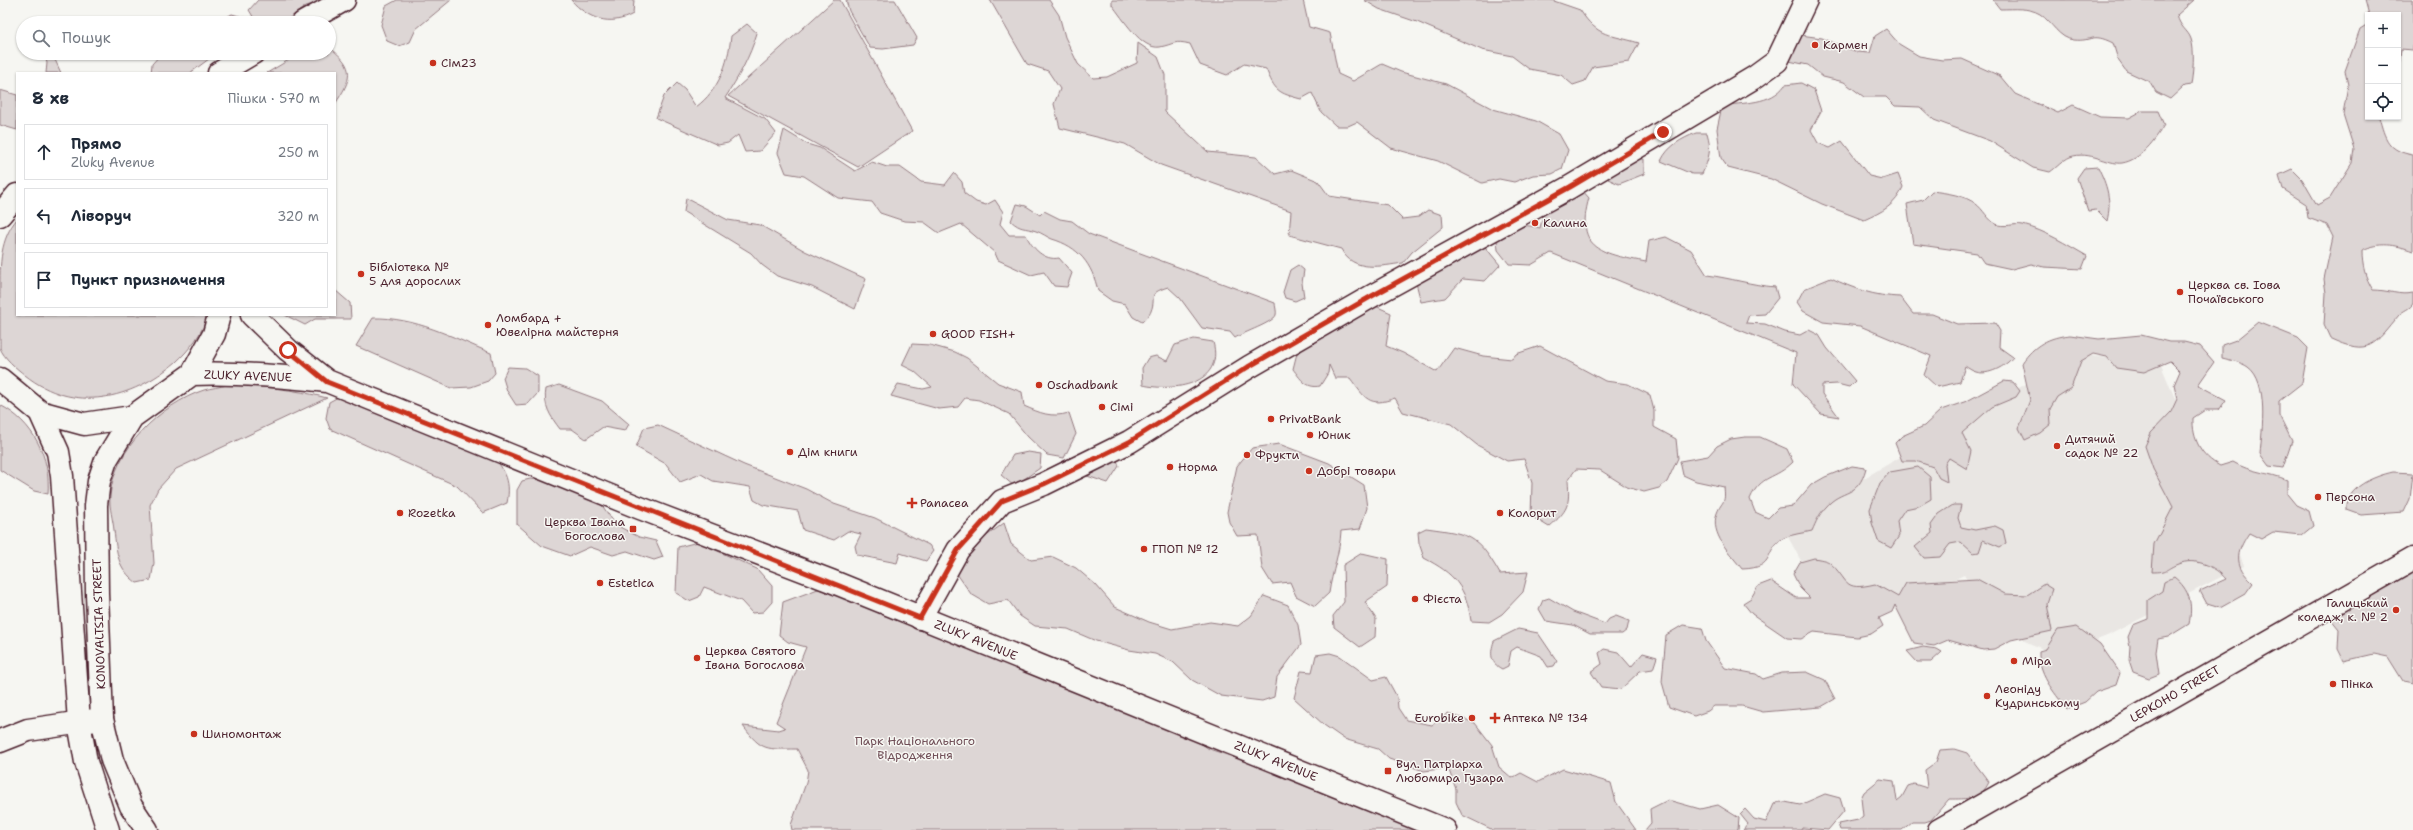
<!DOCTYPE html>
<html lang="uk">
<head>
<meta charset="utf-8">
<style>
	:root { --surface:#fff; --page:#f2f2f3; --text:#1f2937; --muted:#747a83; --line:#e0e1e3 }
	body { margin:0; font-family:"Shantell Sans",sans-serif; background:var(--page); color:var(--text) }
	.controls { position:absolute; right:12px; top:12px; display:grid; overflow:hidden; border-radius:0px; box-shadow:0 1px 3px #0004 }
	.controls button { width:36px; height:36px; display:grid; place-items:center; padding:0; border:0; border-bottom:1px solid var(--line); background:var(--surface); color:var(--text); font:20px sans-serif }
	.stop { position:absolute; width:12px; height:12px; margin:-9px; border:3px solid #c8321e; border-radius:50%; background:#fff }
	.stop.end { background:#c8321e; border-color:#fff; box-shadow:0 1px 4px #0008 }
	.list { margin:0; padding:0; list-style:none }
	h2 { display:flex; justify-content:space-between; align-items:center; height:52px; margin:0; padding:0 16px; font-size:17px }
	h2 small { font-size:13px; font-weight:400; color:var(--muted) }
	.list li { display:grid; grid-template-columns:26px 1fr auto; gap:12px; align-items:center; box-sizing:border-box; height:56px; margin:0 8px 8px; padding:0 8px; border:1px solid var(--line); border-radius:0px }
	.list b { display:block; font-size:15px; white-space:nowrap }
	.list p { margin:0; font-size:13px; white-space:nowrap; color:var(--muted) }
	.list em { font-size:13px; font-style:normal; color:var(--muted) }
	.icon { flex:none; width:22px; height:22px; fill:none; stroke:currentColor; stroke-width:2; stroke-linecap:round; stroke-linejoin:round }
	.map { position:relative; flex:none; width:2413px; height:830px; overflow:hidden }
	.search { position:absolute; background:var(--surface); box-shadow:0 1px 3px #0004; left:16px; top:16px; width:320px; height:44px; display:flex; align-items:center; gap:10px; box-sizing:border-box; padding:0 14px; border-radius:22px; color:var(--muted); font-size:15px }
	.panel { position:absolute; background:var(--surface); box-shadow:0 1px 3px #0004; left:16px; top:72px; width:320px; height:244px; border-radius:0px }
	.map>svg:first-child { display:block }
	.built { fill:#e9e6e3 }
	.green { fill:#ddd6d5; stroke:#947a80 }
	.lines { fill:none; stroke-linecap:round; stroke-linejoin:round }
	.minor-casing { stroke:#4a1f2b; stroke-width:25 }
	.major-casing { stroke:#4a1f2b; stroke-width:25 }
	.minor { stroke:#f6f6f2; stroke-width:22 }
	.major { stroke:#f6f6f2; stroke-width:22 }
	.route { stroke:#c8321e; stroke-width:5 }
	.poi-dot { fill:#c8321e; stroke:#f6f6f2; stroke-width:1.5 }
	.labels { text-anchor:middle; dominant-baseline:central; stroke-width:3; stroke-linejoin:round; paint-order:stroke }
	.poi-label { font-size:12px; fill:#4a1f2b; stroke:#f6f6f2; text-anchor:start }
	.street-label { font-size:12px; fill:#4a1f2b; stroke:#f6f6f2 }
	.park-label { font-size:12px; fill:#6f4d56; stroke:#f6f6f2 }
</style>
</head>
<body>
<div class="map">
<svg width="2413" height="830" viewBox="0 0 2413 830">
	<rect width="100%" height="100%" fill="#f6f6f2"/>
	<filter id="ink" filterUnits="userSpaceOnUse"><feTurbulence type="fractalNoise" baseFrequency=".025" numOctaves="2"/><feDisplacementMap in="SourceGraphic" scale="8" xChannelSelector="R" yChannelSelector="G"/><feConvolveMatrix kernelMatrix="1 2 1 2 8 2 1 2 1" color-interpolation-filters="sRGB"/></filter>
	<g filter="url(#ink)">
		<path class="built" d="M2077 354 2161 365 2244 565 2109 635 2058 656 1996 628 1964 575 1842 636 1782 526Z"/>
		<path class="green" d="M258 0H329L306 6 283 23H257L249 10Z
			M397 0H451L416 29 410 42 399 46 387 41 381 25 386 6Z
			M571 0H634L633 14C610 27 588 19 571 0Z
			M834 0H840L912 131 858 167 728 96Z
			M846 0H895L917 38 913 45 883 49 870 48 849 11Z
			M990 0H1049L1059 15 1065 37 1078 64 1093 78 1107 77 1137 63 1138 43 1158 57 1165 75V112L1208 152 1256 157 1275 174 1291 170 1318 181 1329 196 1388 205 1402 219 1418 217 1428 210 1442 215 1443 227 1412 252 1403 263C1382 266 1353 273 1341 249L1289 235 1291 211 1161 165 1125 144 1060 128 1054 104 1060 89 1048 71 1027 64Z
			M1112 0H1303L1309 27 1330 33 1338 74 1353 81 1382 64 1401 72 1446 84 1493 109 1536 121 1559 134 1568 150 1562 169 1552 174 1533 175 1514 182 1499 179 1482 183 1438 161 1391 148 1357 122 1348 126H1336L1321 112 1312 93 1301 99C1278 93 1275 91 1266 69L1244 64 1227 75 1200 65 1190 44C1174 40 1175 44 1160 47 1141 50 1123 18 1112 5Z
			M1364 0H1551L1580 10C1598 38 1610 34 1639 43L1629 62 1593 67 1585 81 1573 85 1561 75 1529 69 1512 56 1482 50 1417 22 1379 9Z
			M1993 0H2194L2177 15C2180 28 2188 30 2191 39 2195 50 2193 73 2191 85L2184 86 2170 99 2156 92 2150 82 2126 71 2118 60 2113 43C2091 32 2093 42 2074 40 2059 39 2052 22 2040 14 2028 7 2014 9 2000 9Z
			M2365 0H2413V50L2401 49 2398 78V15H2369Z
			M232 14 246 18 248 23H216Z
			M747 24 757 33C750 57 738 78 725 98L765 119 776 133 760 151 745 152 738 135 728 143 718 145 656 118 664 96 677 83 685 90 696 107C719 90 728 64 731 36Z
			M2368 24V117H2379C2385 139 2388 151 2413 155V251C2394 244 2381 242 2362 250 2362 266 2365 277 2373 290 2389 290 2399 296 2413 293V303C2411 309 2403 310 2399 315 2374 345 2370 357 2330 338L2324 325 2326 293 2324 279 2333 237 2327 225 2308 218 2306 204 2283 189 2279 175 2292 169 2302 179 2317 205 2330 198 2352 163 2354 149 2343 114 2348 85 2345 71 2360 29Z
			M1886 29 1899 44 1919 56 1942 60 1962 59 2000 76 2015 94 2058 113 2073 105 2100 117 2129 118 2142 111H2158L2164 125C2155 140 2141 160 2122 163 2108 165 2090 150 2070 157 2063 160 2056 168 2050 172L2033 168 1990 141 1934 120 1920 107 1895 106 1886 97H1864L1844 82 1823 77 1808 65 1784 60 1786 33 1822 38 1857 52 1870 53 1875 36Z
			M329 47C356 67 352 79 335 104V73H267L297 55 329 53Z
			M44 53H52L61 73H46L47 63Z
			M162 53H217L190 73H151L152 64Z
			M1801 83 1814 90 1821 111 1811 130 1818 143 1830 148 1842 141 1869 176 1882 179 1898 174 1903 187C1896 205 1882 212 1864 220L1822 204 1771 179 1728 168 1721 158 1717 129 1722 106C1743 102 1771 105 1785 85Z
			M0 90 17 95V130L0 125Z
			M784 130 807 144 820 148 855 171 872 162 887 167H900L921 182 945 185 954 173 962 182 964 193 976 202 986 205 995 200 1003 212 1000 224 1009 235H1026C1032 248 1044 261 1059 258L1072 273 1067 287 1054 286 1044 272 1031 275 998 260 995 253 961 224 939 233 924 222 904 221 880 213 872 202 838 198 804 176 786 173 778 153Z
			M1696 133H1707C1712 149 1709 159 1702 174H1692L1661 161C1668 146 1681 139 1696 133Z
			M1629 158 1644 159V174L1619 184 1608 179V170Z
			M2098 167C2107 185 2112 201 2107 221L2096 210 2088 211 2077 178 2084 168Z
			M1575 182 1589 198C1574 250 1604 254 1646 262L1649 241 1666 237 1691 250 1707 275C1730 278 1752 285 1775 287L1778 298 1765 314 1749 315 1746 323 1765 324 1785 332 1800 335 1809 330 1819 335 1827 348 1855 381 1849 387 1837 384 1822 385V394L1839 417 1821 414 1793 384 1796 353 1551 253 1531 265 1509 264 1498 250 1497 240C1513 226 1520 223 1540 228 1545 203 1555 195 1575 182Z
			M1932 191C1946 193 1965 195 1976 204 1983 209 1988 220 1996 224 2005 228 2014 223 2023 225 2046 231 2066 244 2087 256L2082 269 2044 267 2031 264 2012 269 1984 263 1977 253 1913 244 1907 204 1923 200Z
			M686 198 728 220 760 225 805 251 866 279 855 309 812 287 777 276 762 265 751 253 684 212Z
			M1017 204 1026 206 1040 215 1044 211 1060 219 1072 221 1089 234 1275 303C1275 306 1277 312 1276 315 1273 323 1244 332 1235 338L1230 332 1202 328 1180 298 1168 287C1146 294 1157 296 1151 311 1150 315 1145 319 1142 322L1133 317 1125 304 1112 301 1098 291C1092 264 1079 247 1052 239 1047 237 1042 233 1036 231 1024 227 1021 230 1011 221Z
			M17 219V315H207C204 332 189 350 176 362 131 400 74 414 25 375 16 368 4 358 0 348 0 339 0 302 0 290 0 264 0 239 17 219Z
			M1481 242 1500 265 1485 281 1463 279 1445 298 1421 302 1415 279Z
			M1298 265 1304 270 1302 283 1304 297 1295 301 1285 298 1283 292 1290 270Z
			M1831 278C1854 289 1874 296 1900 297L1913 314H1932L1957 324 1995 323 2000 331 1999 347 2013 357C2006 366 1988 376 1976 372 1972 371 1968 368 1965 366L1960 382 1937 387 1924 375 1931 356 1860 326 1823 322 1803 311 1797 302 1804 289Z
			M335 290 350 303 351 319H315L305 325 285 315H335Z
			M1369 303 1391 313 1386 346 1403 353 1437 372 1454 348 1483 356 1512 359 1516 354 1540 346 1605 381 1628 384 1650 395 1654 411V427L1676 439 1678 458 1667 482 1659 488 1644 492 1627 487 1600 470 1576 469 1568 480C1570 506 1568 510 1549 527L1531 516 1532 483 1524 459 1507 461 1477 445 1451 424 1403 412 1395 398C1369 408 1365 398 1350 378H1335L1329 365 1328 373 1320 386C1306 389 1300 378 1293 369L1299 345Z
			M373 318C415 317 452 337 491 353L495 373 488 381 471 387 451 388 356 346Z
			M2258 322 2298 338 2308 348 2302 383 2279 401V415L2292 441 2283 468 2269 466 2260 454C2262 431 2269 382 2248 367 2241 362 2230 360 2222 358V345L2236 340Z
			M2070 335 2099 339 2141 335 2169 342H2184L2200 346 2214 362 2198 385 2226 400 2219 410H2205L2193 418C2192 439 2201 456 2220 466L2233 462C2251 473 2269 472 2287 480V494L2296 505 2309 511 2313 526 2302 535 2273 532 2261 539 2249 533C2235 554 2234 565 2253 583L2245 594 2220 608 2207 604 2200 591 2226 579C2215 566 2195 557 2178 564 2165 569 2169 572 2152 572L2154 544 2173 507 2153 469 2145 446 2151 433 2171 412 2177 399 2174 385 2180 371 2170 361 2144 372 2116 368 2107 357 2093 354 2081 361 2071 388 2057 397 2050 409 2051 424 2040 433 2025 440 2019 428 2030 400 2022 363C2034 345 2049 337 2070 335Z
			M1194 339 1213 342C1225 385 1173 392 1143 385L1142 368 1148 358 1156 356 1167 361 1175 345Z
			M912 344 930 345 955 352 967 358 998 383 1022 392 1024 406C1040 413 1051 418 1069 413L1076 434 1064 458 1047 455 1028 437 1009 414 979 400 965 398 958 407 939 409 891 396 898 384 923 389 932 387 914 371 902 365Z
			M508 367 525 368 538 376V393L528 404 516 405 507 391 503 378Z
			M2004 381 2013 382 2020 391 2016 397 1992 407 1962 433 1971 451 1967 469 1949 458 1945 464 1947 482 1939 478 1933 467 1916 461H1902L1895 443 1902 436 1924 426 1941 410 1967 401Z
			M227 385C261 386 294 389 327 398L176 469 158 489 150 505 154 563 151 580 137 583C117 568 117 554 114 530 113 520 109 507 110 497 113 450 161 404 204 390 211 388 220 387 227 385Z
			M559 385 602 401 629 424 625 431 603 427 586 439 572 429H560C550 416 543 405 546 389Z
			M342 395 489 450C503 469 512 478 507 503L483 513 457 486 330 429 326 418 329 402Z
			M0 405C33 422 51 457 48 494L34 491 0 470Z
			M658 425 744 465 806 489 834 504 875 518 929 545 933 551 926 561 900 553 897 563 857 555 855 546 861 534 848 531 834 540 803 530 798 511 763 505 754 500 750 487 713 481 701 474 680 482 666 464 636 447 644 428Z
			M1745 437H1760L1787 449 1793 462C1775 480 1761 474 1750 499L1755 512 1768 518 1778 508 1793 506 1811 485 1825 477 1852 466 1866 468C1858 499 1842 488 1826 507 1819 514 1816 522 1812 531 1804 533 1792 534 1784 538 1762 550 1778 568 1742 569 1731 554 1709 534 1717 513 1722 500 1726 505 1724 487L1696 481 1683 475 1680 461 1708 456 1717 446 1731 439Z
			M1279 444 1329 463 1364 485 1367 508 1360 529 1341 531C1340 552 1332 572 1329 593L1315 606 1296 596 1290 582 1272 584 1262 568 1258 535 1237 536 1229 522 1227 512 1237 466 1252 448Z
			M1087 450 1115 454 1119 466 1108 483 1084 475 1074 461Z
			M1028 452 1041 454 1040 468 1014 486 1001 475 1013 455Z
			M1918 467 1930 477 1931 499 1919 506 1905 509 1897 521 1899 536 1891 548 1878 541 1872 523 1870 509 1880 483 1890 472Z
			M2393 472 2413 473 2410 499 2404 512 2361 515 2347 510C2345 487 2375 476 2393 472Z
			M530 479 552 481 596 497 616 525 639 537 656 541 663 557 654 560 627 551 613 555 590 547 570 556 542 546 517 524V490L522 481Z
			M1953 505H1961L1958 518 1961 527 1975 530 1995 526 2003 530 2006 543 2000 547 1983 540 1979 552 1973 553 1961 542 1950 544 1940 557 1924 558 1915 547 1932 533 1931 525 1939 514Z
			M1004 523 1011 544 1031 560 1053 557 1076 568 1096 585 1115 607 1149 622 1172 629 1210 622 1238 626 1251 616 1264 596 1288 605 1298 625 1301 645 1277 677 1274 697 1262 701 1221 696 1192 680 1173 662 1155 654 1129 650 1096 641 1068 629 1035 626 1020 616 1008 600 988 604 971 594 953 568 981 540Z
			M1426 528C1470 534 1477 534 1500 574L1528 572 1523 592 1502 614 1489 622 1471 621C1466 587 1455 574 1424 558L1419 543 1418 532Z
			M698 542 757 569 772 586V602L763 612 752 613 741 601 704 587 699 597 689 601 676 593 678 547Z
			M1362 553 1388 559 1387 587 1365 602 1376 619 1375 637 1360 647 1334 627 1333 616 1344 602 1343 565Z
			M1814 558C1819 559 1826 560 1829 562 1850 580 1841 592 1875 584L1898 597 1906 583 1977 579 2005 594 2027 595 2044 584 2052 589 2047 604 2052 631 2011 640 1994 649 1983 650 1948 640 1934 646 1914 643 1895 605 1892 612 1879 618 1883 626 1871 634 1857 637 1814 632 1801 639 1787 638 1752 614 1743 603 1751 598 1758 586 1771 581 1796 598H1810L1800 588 1793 574 1800 562Z
			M2413 562V683L2403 681 2388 657 2374 654 2344 661 2338 649 2339 629 2326 613Z
			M2174 577C2190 590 2193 604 2189 624L2168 637 2158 639 2156 652 2159 674 2149 678 2133 672 2129 660 2130 646 2128 637 2133 625 2148 619V600L2162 591 2164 582Z
			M818 589 850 598 1175 725 1209 749 1289 775 1423 830H792L791 825 806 783 808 770 797 749C767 749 762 752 743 726L779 730 785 728 776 722 806 647 788 642 779 635 783 602Z
			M1549 598 1573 612 1605 624 1609 619 1616 616 1629 621 1627 630 1622 634H1590L1573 625 1546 621 1539 609 1543 600Z
			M1683 625 1702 628 1706 641 1725 668 1756 674 1763 679 1782 673 1807 672 1825 680 1835 699 1821 707 1763 712 1742 706H1714L1708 711 1694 716 1669 707 1662 682 1666 635Z
			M2077 627 2100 644 2120 673 2116 685 2096 692 2085 702 2067 709C2053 691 2038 674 2039 651L2046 649 2058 630Z
			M1518 629 1538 633 1557 661 1554 666 1548 667 1541 656 1517 647 1511 651 1508 666 1502 669C1490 663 1490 653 1494 641Z
			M1923 647 1937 649 1942 652 1931 662H1917L1907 651Z
			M1604 649 1618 652 1631 667 1643 653 1657 657 1653 669 1640 671 1621 689 1601 687 1591 672 1602 664 1599 653Z
			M1330 653 1340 656 1373 680 1386 677 1397 697 1398 708 1406 720 1432 725 1448 713 1475 723 1492 745 1499 767 1512 778 1521 773 1538 782 1563 769 1611 783 1616 802 1636 830H1493L1462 815 1456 802V789L1448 768 1424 771 1389 759 1378 749 1344 739 1324 725 1294 698 1301 671 1312 672 1316 655Z
			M1954 749 1967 753 1989 782C1981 800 1966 799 1949 799L1931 820 1925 822H1912L1902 830H1840L1838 824 1858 820 1863 816 1861 798 1864 792 1880 779 1894 781 1897 801 1902 797 1908 786 1914 784 1927 788 1925 770 1936 762 1940 750Z
			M1825 794 1840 798 1844 811 1828 830 1802 828 1801 830H1743L1748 824 1740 814 1745 809 1754 819 1766 822 1774 804 1780 801 1800 805Z
			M1668 800 1700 809 1718 805 1739 818 1738 830H1645L1651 823 1650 809Z"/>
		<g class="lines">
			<g class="minor-casing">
				<path id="minor" d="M920 618 958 550 1002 501 1044 484 1129 442 1249 367 1372 296 1570 187 1755 77 1777 61 1806 0
					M0 741 28 730 102 719
					M1939 830 2413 559"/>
			</g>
			<g class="major-casing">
				<path id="major" d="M303 23 344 0
					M219 73 253 53
					M0 215 17 195
					M252 315 288 350 327 381
					M192 374C238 372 282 376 327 381L640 508 831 581 1445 830
					M0 379 40 412 84 424 132 417 192 374 214 334 219 315
					M40 412 58 452 62 476 79 722 86 762 108 830
					M132 417 106 460 99 481 96 505 97 594 102 719 112 760 131 806 147 830"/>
			</g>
			<use href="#minor" class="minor"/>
			<use href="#major" class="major"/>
		</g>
	</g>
	<g class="lines" filter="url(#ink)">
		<path class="route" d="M288 350 327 382 920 618 958 550 1002 501 1044 484 1129 442 1248 367 1372 296 1570 187 1663 132"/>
	</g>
	<g class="poi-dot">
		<circle cx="1815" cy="45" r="4"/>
		<circle cx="433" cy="63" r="4"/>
		<circle cx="1535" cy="223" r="4"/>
		<circle cx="361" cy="274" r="4"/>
		<circle cx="2180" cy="292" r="4"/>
		<circle cx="488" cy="325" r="4"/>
		<circle cx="933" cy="334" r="4"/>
		<circle cx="1039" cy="385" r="4"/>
		<circle cx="1102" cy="407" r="4"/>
		<circle cx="1271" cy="419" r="4"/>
		<circle cx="1310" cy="435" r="4"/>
		<circle cx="2057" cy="446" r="4"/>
		<circle cx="790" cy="452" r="4"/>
		<circle cx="1247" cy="455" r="4"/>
		<circle cx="1170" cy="467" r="4"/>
		<circle cx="1309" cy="471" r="4"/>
		<circle cx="2318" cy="497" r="4"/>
		<path d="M910 497h4v4h4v4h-4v4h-4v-4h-4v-4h4z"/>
		<circle cx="400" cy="513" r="4"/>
		<circle cx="1500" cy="513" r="4"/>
		<rect x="629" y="525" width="8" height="8" rx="2"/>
		<circle cx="1144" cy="549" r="4"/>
		<circle cx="600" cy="583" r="4"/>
		<circle cx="1415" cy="599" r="4"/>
		<circle cx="2396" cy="610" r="4"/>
		<circle cx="697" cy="658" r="4"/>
		<circle cx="2014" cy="661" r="4"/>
		<circle cx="2333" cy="684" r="4"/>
		<circle cx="1987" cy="696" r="4"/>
		<circle cx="1472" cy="718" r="4"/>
		<path d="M1493 712h4v4h4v4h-4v4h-4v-4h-4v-4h4z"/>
		<circle cx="194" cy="734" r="4"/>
		<rect x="1384" y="767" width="8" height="8" rx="2"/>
	</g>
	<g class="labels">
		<g class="poi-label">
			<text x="1823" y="45">Кармен</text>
			<text x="441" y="63">Сім23</text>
			<text x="1543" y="223">Калина</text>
			<text x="369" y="267">Бібліотека №<tspan x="369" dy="14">5 для дорослих</tspan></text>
			<text x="2188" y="285">Церква св. Іова<tspan x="2188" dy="14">Почаївського</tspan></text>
			<text x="496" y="318">Ломбард +<tspan x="496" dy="14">Ювелірна майстерня</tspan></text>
			<text x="941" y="334">GOOD FISH+</text>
			<text x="1047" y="385">Oschadbank</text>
			<text x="1110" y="407">Сімі</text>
			<text x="1279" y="419">PrivatBank</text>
			<text x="1318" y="435">Юник</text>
			<text x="2065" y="439">Дитячий<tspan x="2065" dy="14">садок № 22</tspan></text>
			<text x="798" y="452">Дім книги</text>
			<text x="1255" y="455">Фрукти</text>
			<text x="1178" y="467">Норма</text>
			<text x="1317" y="471">Добрі товари</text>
			<text x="2326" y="497">Персона</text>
			<text x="920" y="503">Panacea</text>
			<text x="408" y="513">Rozetka</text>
			<text x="1508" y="513">Колорит</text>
			<text x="625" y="522" text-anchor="end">Церква Івана<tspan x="625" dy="14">Богослова</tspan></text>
			<text x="1152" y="549">ГПОП № 12</text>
			<text x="608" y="583">Estetica</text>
			<text x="1423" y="599">Фієста</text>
			<text x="2388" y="603" text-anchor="end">Галицький<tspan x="2388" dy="14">коледж, к. № 2</tspan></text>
			<text x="705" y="651">Церква Святого<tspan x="705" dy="14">Івана Богослова</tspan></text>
			<text x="2022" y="661">Міра</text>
			<text x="2341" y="684">Пінка</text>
			<text x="1995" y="689">Леоніду<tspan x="1995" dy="14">Кудринському</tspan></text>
			<text x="1464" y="718" text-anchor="end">Eurobike</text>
			<text x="1503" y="718">Аптека № 134</text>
			<text x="202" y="734">Шиномонтаж</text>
			<text x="1396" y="764">Вул. Патріарха<tspan x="1396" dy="14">Любомира Гузара</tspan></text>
		</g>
		<g class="street-label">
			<text transform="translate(248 376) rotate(2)">ZLUKY AVENUE</text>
			<text transform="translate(99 624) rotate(-92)">KONOVALTSIA STREET</text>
			<text transform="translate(976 640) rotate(22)">ZLUKY AVENUE</text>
			<text transform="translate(2175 694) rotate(-30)">LEPKOHO STREET</text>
			<text transform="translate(1276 761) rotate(22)">ZLUKY AVENUE</text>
		</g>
		<g class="park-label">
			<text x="915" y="741">Парк Національного<tspan x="915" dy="14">Відродження</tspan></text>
		</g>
	</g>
</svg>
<div class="controls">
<button>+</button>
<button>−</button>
<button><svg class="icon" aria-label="locate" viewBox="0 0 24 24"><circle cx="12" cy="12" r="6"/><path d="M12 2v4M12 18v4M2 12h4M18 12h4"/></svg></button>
</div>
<div class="stop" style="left:288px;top:350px"></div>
<div class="stop end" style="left:1663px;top:132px"></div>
<div class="search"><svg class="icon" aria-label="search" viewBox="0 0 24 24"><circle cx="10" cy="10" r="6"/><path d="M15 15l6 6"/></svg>Пошук</div>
<section class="panel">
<h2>8 хв<small>Пішки · 570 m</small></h2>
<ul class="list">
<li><svg class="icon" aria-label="ahead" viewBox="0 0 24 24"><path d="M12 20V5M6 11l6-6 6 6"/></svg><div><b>Прямо</b><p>Zluky Avenue</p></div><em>250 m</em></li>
<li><svg class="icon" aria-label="left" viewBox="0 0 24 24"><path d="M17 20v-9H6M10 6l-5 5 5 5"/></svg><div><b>Ліворуч</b></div><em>320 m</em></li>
<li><svg class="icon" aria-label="arrive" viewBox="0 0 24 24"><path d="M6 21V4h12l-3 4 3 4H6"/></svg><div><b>Пункт призначення</b></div></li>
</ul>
</section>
</div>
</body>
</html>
